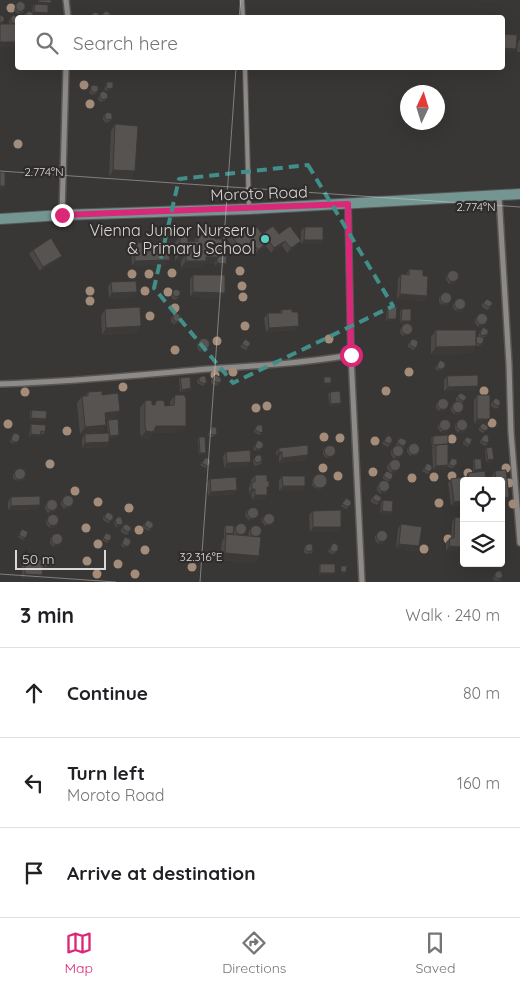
<!DOCTYPE html>
<html lang="en">
<head>
<meta charset="utf-8">
<style>
	:root { --surface:#fff; --page:#f6f6f6; --text:#202124; --muted:#757577; --line:#e0e0e0; --accent:#db2777 }
	body { margin:0; font-family:Quicksand,sans-serif; background:var(--page); color:var(--text) }
	.controls { position:absolute; right:15px; bottom:15px; display:grid; overflow:hidden; border-radius:5px; box-shadow:0 5px 20px #0002 }
	.controls button { width:45px; height:45px; display:grid; place-items:center; padding:0; border:0; border-bottom:1px solid var(--line); background:var(--surface); color:var(--text); font:25px sans-serif }
	.compass { position:absolute; left:400px; top:85px; width:45px; height:45px; border-radius:50%; background:var(--surface); box-shadow:0 5px 20px #0002; rotate:4deg }
	.scale { position:absolute; left:15px; bottom:12px; width:91px; box-sizing:border-box; padding-left:5px; border:2px solid #d9d8d6; border-top:0; font-size:14px; line-height:18px; white-space:nowrap; color:#d9d8d6; -webkit-text-stroke:4px #2f2c2b; paint-order:stroke }
	.stop { position:absolute; width:15px; height:15px; margin:-11px; border:4px solid #db2777; border-radius:50%; background:#fff }
	.stop.end { background:#db2777; border-color:#fff; box-shadow:0 1px 5px #0008 }
	.list { margin:0; padding:0; list-style:none }
	h2 { display:flex; justify-content:space-between; align-items:center; height:65px; margin:0; padding:0 20px; font-size:21px }
	h2 small { font-size:16px; font-weight:400; color:var(--muted) }
	.list li { display:grid; grid-template-columns:32px 1fr auto; gap:15px; align-items:center; box-sizing:border-box; height:90px; padding:0 20px; border-top:1px solid var(--line) }
	.list b { display:block; font-size:19px; white-space:nowrap }
	.list p { margin:0; font-size:16px; white-space:nowrap; color:var(--muted) }
	.list em { font-size:16px; font-style:normal; color:var(--muted) }
	.icon { flex:none; width:28px; height:28px; fill:none; stroke:currentColor; stroke-width:2; stroke-linecap:round; stroke-linejoin:round }
	.map { position:relative; flex:none; width:520px; height:582px; overflow:hidden }
	.search { position:absolute; background:var(--surface); box-shadow:0 5px 20px #0002; left:15px; right:15px; top:15px; height:55px; display:flex; align-items:center; gap:12px; box-sizing:border-box; padding:0 18px; border-radius:5px; color:var(--muted); font-size:19px }
	.sheet { height:335px; background:var(--surface) }
	nav { display:flex; justify-content:space-around; align-items:center; box-sizing:border-box; height:70px; border-top:1px solid var(--line); background:var(--surface); font-size:14px; color:var(--muted) }
	nav a { display:grid; justify-items:center; gap:2px }
	nav .on { color:var(--accent) }
	.map>svg:first-child { display:block }
	.lines { fill:none; stroke-linecap:round; stroke-linejoin:round }
	.service-casing { stroke:#585654; stroke-width:6 }
	.minor-casing { stroke:#585654; stroke-width:8 }
	.secondary-casing { stroke:#585654; stroke-width:12 }
	.service { stroke:#8d8a88; stroke-width:4 }
	.minor { stroke:#8d8a88; stroke-width:5 }
	.secondary { stroke:#739692; stroke-width:10 }
	.tree { fill:#a38c7a }
	.wall { fill:#4a4746 }
	.shaded-wall { fill:#3c3a39 }
	.building { fill:#565351; stroke:#3c3a39 }
	.route { stroke:#db2777; stroke-width:6 }
	.marked { fill:none; stroke:#428e88; stroke-width:4; stroke-dasharray:10 6; stroke-linejoin:round }
	.ticks { fill:none; stroke:#d9d8d6; stroke-width:1; stroke-opacity:0.45 }
	.poi-dot { fill:#56cec3; stroke:#2f2c2b; stroke-width:2 }
	.labels { text-anchor:middle; dominant-baseline:central; stroke-width:4.5; stroke-linejoin:round; paint-order:stroke }
	.street-label { font-size:16px; fill:#d9d8d6; stroke:#2f2c2b }
	.poi-label { font-size:16px; fill:#d9d8d6; stroke:#2f2c2b; text-anchor:end }
	.ticks-label { font-size:12px; text-anchor:middle; fill:#d9d8d6; stroke:#2f2c2b; stroke-width:4.5; stroke-linejoin:round; paint-order:stroke }
</style>
</head>
<body>
<div class="map">
<svg width="520" height="582" viewBox="0 0 520 582">
	<rect width="100%" height="100%" fill="#393735"/>
	<g class="lines">
		<g class="service-casing">
			<path id="service" d="M242 0 243 18
				M245 68 249 209"/>
		</g>
		<g class="minor-casing">
			<path id="minor" d="M66 0 68 18
				M499 196 509 364 511 432 520 543
				M348 204 351 355 362 582
				M62 215 66 68
				M0 384C70 382 139 375 208 369 256 366 304 363 351 355"/>
		</g>
		<g class="secondary-casing">
			<path id="secondary" d="M0 219 62 215 249 209 520 194"/>
		</g>
		<use href="#service" class="service"/>
		<use href="#minor" class="minor"/>
		<use href="#secondary" class="secondary"/>
	</g>
	<g class="tree">
		<circle cx="11" cy="8" r="4.5"/>
		<circle cx="84" cy="85" r="4.5"/>
		<circle cx="90" cy="104" r="4.5"/>
		<circle cx="18" cy="144" r="4.5"/>
		<circle cx="240" cy="271" r="4.5"/>
		<circle cx="172" cy="273" r="4.5"/>
		<circle cx="132" cy="274" r="4.5"/>
		<circle cx="149" cy="274" r="4.5"/>
		<circle cx="242" cy="286" r="4.5"/>
		<circle cx="90" cy="291" r="4.5"/>
		<circle cx="145" cy="291" r="4.5"/>
		<circle cx="168" cy="292" r="4.5"/>
		<circle cx="243" cy="297" r="4.5"/>
		<circle cx="90" cy="301" r="4.5"/>
		<circle cx="175" cy="308" r="4.5"/>
		<circle cx="150" cy="316" r="4.5"/>
		<circle cx="245" cy="326" r="4.5"/>
		<circle cx="329" cy="339" r="4.5"/>
		<circle cx="217" cy="341" r="4.5"/>
		<circle cx="175" cy="350" r="4.5"/>
		<circle cx="233" cy="372" r="4.5"/>
		<circle cx="409" cy="372" r="4.5"/>
		<circle cx="215" cy="375" r="4.5"/>
		<circle cx="123" cy="387" r="4.5"/>
		<circle cx="386" cy="391" r="4.5"/>
		<circle cx="484" cy="391" r="4.5"/>
		<circle cx="25" cy="392" r="4.5"/>
		<circle cx="267" cy="406" r="4.5"/>
		<circle cx="256" cy="408" r="4.5"/>
		<circle cx="492" cy="423" r="4.5"/>
		<circle cx="8" cy="424" r="4.5"/>
		<circle cx="67" cy="431" r="4.5"/>
		<circle cx="324" cy="437" r="4.5"/>
		<circle cx="340" cy="438" r="4.5"/>
		<circle cx="452" cy="439" r="4.5"/>
		<circle cx="375" cy="441" r="4.5"/>
		<circle cx="50" cy="464" r="4.5"/>
		<circle cx="323" cy="468" r="4.5"/>
		<circle cx="506" cy="468" r="4.5"/>
		<circle cx="373" cy="472" r="4.5"/>
		<circle cx="468" cy="473" r="4.5"/>
		<circle cx="338" cy="476" r="4.5"/>
		<circle cx="452" cy="476" r="4.5"/>
		<circle cx="434" cy="477" r="4.5"/>
		<circle cx="412" cy="478" r="4.5"/>
		<circle cx="509" cy="483" r="4.5"/>
		<circle cx="75" cy="491" r="4.5"/>
		<circle cx="98" cy="502" r="4.5"/>
		<circle cx="439" cy="503" r="4.5"/>
		<circle cx="513" cy="504" r="4.5"/>
		<circle cx="129" cy="508" r="4.5"/>
		<circle cx="86" cy="528" r="4.5"/>
		<circle cx="139" cy="530" r="4.5"/>
		<circle cx="448" cy="539" r="4.5"/>
		<circle cx="98" cy="544" r="4.5"/>
		<circle cx="424" cy="549" r="4.5"/>
		<circle cx="145" cy="550" r="4.5"/>
		<circle cx="87" cy="561" r="4.5"/>
		<circle cx="118" cy="564" r="4.5"/>
		<circle cx="192" cy="567" r="4.5"/>
		<circle cx="97" cy="574" r="4.5"/>
		<circle cx="135" cy="574" r="4.5"/>
	</g>
	<path class="wall" d="M38 0H51V3L48 5 46 15 33 14V18H24V15L26 13 32 12 33 6 35 4H38Z
		M16 4 24 12 18 14 14 11 15 6Z
		M0 15 2 24H1H10H9V20L11 17 18 18V23L16 24H18V47H0Z
		M520 39V52H517L518 42Z
		M107 82 112 90 106 91 104 89Z
		M91 86 97 93 92 95 89 93 90 89Z
		M100 93 106 100 101 102 98 100 99 96Z
		M105 114 112 119 110 121 106 123 103 120V117Z
		M115 124 131 178 109 177 111 131Z
		M305 227 323 240 319 244H301V231Z
		M279 234 298 245 287 253 282 245 271 253 266 246 255 254 249 247 238 254 227 239 231 235Z
		M198 235 215 239 222 251 219 256 224 266H215V262L214 264H205L202 268H181V261H175V243L180 236 188 242 194 241Z
		M134 243 170 260 167 264 132 266 131 248Z
		M33 250 62 256 58 260 40 271 29 254Z
		M409 269 424 301 397 299 398 279 401 274 406 275Z
		M448 274 456 281 453 284H449L446 280V276Z
		M193 275 221 298 190 297V279Z
		M111 282 134 297 109 298 108 287Z
		M173 291 179 298 174 300 171 297 172 293Z
		M440 296 449 303 446 306 442 305 439 302V298Z
		M455 302 465 307 460 312 456 311 453 308V304Z
		M484 302 490 308 487 310 482 307V304Z
		M388 307 394 321H386L387 309Z
		M105 309 136 333 102 335 101 316Z
		M402 309 411 321 409 323 412 332 407 336H403L400 333V329L405 324 400 323V311Z
		M281 310 292 312 296 330 266 332 264 318 268 313H279Z
		M173 315 179 322 174 324 171 322V318Z
		M477 317 487 322 482 327H478L475 323V319Z
		M483 327 488 334 486 336 482 338V344L479 346H476L472 353 431 354V337L436 330 476 339Z
		M245 339 248 348 246 350 240 347Z
		M199 342 207 349 204 352H200L197 348V344Z
		M410 342 416 348 413 350 408 347V344Z
		M440 360 443 369 441 371H438L435 368Z
		M447 376 475 391H444V380Z
		M180 378 191 388 190 391 180 392 179 380Z
		M199 378 205 384 203 386 197 383V380Z
		M213 378 219 384 216 386 211 383V380Z
		M88 392 102 395 115 418 106 419 102 432 80 434 77 403 82 396H85Z
		M330 392 340 405 330 406 328 394Z
		M175 395 186 426 181 432 153 433 150 438 146 439 141 437 140 433V408L145 401 152 405H154L156 401 165 406 170 405V402Z
		M458 395 466 399 462 403 461 412 458 415 454 414 451 411V407L453 405 458 401H456V398Z
		M477 395 490 419 487 424H484L488 429 483 433 479 431V428L483 424H474V400Z
		M493 401 499 407 496 409 491 406V403Z
		M438 402 448 407 443 411H439L436 408V404Z
		M32 410 46 419 44 421 30 420V412Z
		M108 420 119 435 118 437 109 438V442L106 447 82 448V439L85 434 108 433 107 422Z
		M440 423 448 430 445 433 441 432 438 429V425Z
		M456 423 467 428 462 433H458L455 429V426Z
		M31 424 45 432 44 434H41L39 437H29L30 427Z
		M212 427 216 435 213 437H210L208 434Z
		M256 427 262 433 259 435 254 432V429Z
		M14 433 18 442 15 444H12L10 441Z
		M387 436 392 442 388 447 382 444Z
		M433 436 448 444V463L457 464 453 468H450L448 466 445 470H433L432 449 434 447H432L431 438Z
		M199 437 206 453 205 455H199L198 439Z
		M482 438 488 444 485 446 480 443V440Z
		M465 439H472L468 447 463 444V442Z
		M258 440 261 449 258 451H255L253 448Z
		M398 440 404 446 402 448 401 456 398 459H394L391 455V451L396 445 397 442Z
		M409 447 418 454 414 456H410L407 452V449Z
		M279 448 305 460 279 463V456H276V452Z
		M324 448 335 453 330 458H326L323 454V451Z
		M486 448 494 459 492 461 486 462 485 450Z
		M226 452 248 466 224 468 223 456Z
		M255 457 262 461 261 464 255 466 253 463V460Z
		M205 458 208 466 205 468 200 465Z
		M474 459 482 469 480 472H473V461Z
		M389 463 399 468 394 473H391L387 469V466Z
		M427 463 432 469 428 474 422 471Z
		M506 470 509 497 506 502H501V481H492V476L495 471Z
		M15 472 24 479 20 481H16L13 478V474Z
		M468 473 486 481H465V478Z
		M384 474 392 478 388 482 387 481V491L384 494H380L377 490V486L379 484 386 481 383 479V476Z
		M255 475 267 491V495L264 499 252 500 251 494H249V487L251 483V480Z
		M282 476 302 491H279V481Z
		M314 478 326 484 320 490 316 489 312 485V480Z
		M210 479 237 490 234 494 208 496 207 483Z
		M451 479 464 505 451 506 448 483Z
		M11 497 40 505 37 509 8 510V502Z
		M373 497 379 503 377 505 371 502V499Z
		M346 498 351 504 346 509 341 506Z
		M63 499 73 504 68 509H64L61 505V502Z
		M383 500 391 514 380 513 381 502Z
		M47 503 57 508 52 513H48L45 509V506Z
		M247 510 258 515 253 520H249L245 516Z
		M313 511 338 532H310L309 515Z
		M105 515 113 519 108 523 103 520V517Z
		M263 517 272 524 269 526H265L262 522V519Z
		M455 517 458 551H446V542L450 538H451L452 522Z
		M48 518 57 525 53 528H50L46 524V520Z
		M115 520 123 524 121 526 116 528 114 522Z
		M145 523 153 527 149 531 143 528V525Z
		M401 524 419 546 416 551 396 548 398 529Z
		M226 525 234 529 235 527 246 532 243 535 249 536 248 535 249 531 250 529 258 537 259 556 254 563 220 560 222 541 225 536H224V528Z
		M123 526 129 533 126 535 121 532V529Z
		M22 529 27 535 23 540 18 537Z
		M106 533 111 539 107 543 102 540Z
		M377 534 385 541 382 544H378L375 540V536Z
		M51 537 62 542 57 547H53L50 543V540Z
		M125 537 129 546 126 548H123L121 545Z
		M333 543 338 550 334 554H331L328 551Z
		M305 546 313 550 312 553 306 554 304 552V549Z
		M25 559 47 567 44 571H43L39 579H22V564Z
		M320 564 334 575H319V566Z
		M495 573 501 580 496 581 493 579Z"/>
	<path class="shaded-wall" d="M470 0H501V1Z
		M39 2 51 3 49 5 38 4Z
		M34 12 48 13 46 15 32 14Z
		M0 42H18V47H0Z
		M502 48 516 49 513 53H502Z
		M113 88 112 90 106 91 108 89Z
		M113 170 135 171 131 178 109 177Z
		M0 186H5L2 190H0Z
		M304 240H323L319 244H301Z
		M269 241 266 246 255 254 258 250Z
		M285 241 282 245 271 253 274 248Z
		M301 241 298 245 287 253 291 248Z
		M252 242 249 247 238 254 242 250Z
		M219 251H222L214 264H205L202 268H181L186 261 206 257Z
		M180 254H186L181 261H175Z
		M62 256 58 260 40 271 43 267Z
		M170 260 167 264 132 266 135 261Z
		M217 263 226 264 224 266H215Z
		M458 279 453 284H449L451 281Z
		M137 292 134 297 109 298 112 293Z
		M193 292 225 293 221 298 190 297Z
		M400 294 427 296 424 301 397 299Z
		M451 301 446 306 442 305 444 303Z
		M465 307 460 312 456 311 458 309Z
		M388 319H396L394 321H386Z
		M401 321H411L409 324 400 323Z
		M487 322 482 327H478L480 324Z
		M141 326 136 333 102 335 106 328Z
		M299 326 296 330 266 332 269 328Z
		M412 332 407 336H403L405 334Z
		M476 346 472 353 431 354 436 347Z
		M209 347 204 352H200L202 349Z
		M445 367 441 371H438L439 369Z
		M324 383H331L329 386 322 385Z
		M478 386 475 391H444L448 387Z
		M191 388 190 391 180 392 182 390Z
		M341 403 340 405 330 406 331 404Z
		M448 407 443 411H439L441 409Z
		M463 410 458 415 454 414 456 412Z
		M120 411 115 418 100 419 105 413Z
		M31 418 46 419 44 421 30 420Z
		M477 419H490L487 424H474Z
		M106 425 102 432 80 434 85 427Z
		M156 426H186L181 432 153 433 150 438 146 439 141 437 146 431Z
		M450 428 445 433 441 432 443 430Z
		M467 428 462 433H458L459 431Z
		M31 434 40 435 39 437H29Z
		M119 435 118 437 108 438 110 436Z
		M19 440 15 444H12L14 442Z
		M109 442 106 447 82 448 85 443Z
		M263 447 258 451H255L257 449Z
		M419 451 414 456H410L412 454Z
		M279 452H282L279 456H276Z
		M200 453H206L205 455H199Z
		M335 453 330 458H326L328 456Z
		M403 454 398 459H394L396 456Z
		M308 455 305 460 279 463 282 458Z
		M494 459 492 461 486 462 488 460Z
		M251 462 248 466 224 468 227 463Z
		M448 465 445 470H433L436 466Z
		M399 468 394 473H391L392 471Z
		M482 469 480 472H473L475 470Z
		M25 476 20 481H16L18 479Z
		M326 484 320 490 316 489 317 487Z
		M283 486H305L302 491H279Z
		M252 489H255L251 494H249Z
		M389 489 384 494H380L382 491Z
		M237 490 234 494 208 496 211 492Z
		M255 495H267L264 499 252 500Z
		M509 497 506 502H501V498Z
		M464 501V505L451 506 454 502Z
		M73 504 68 509H64L66 507Z
		M40 505 37 509 8 510 11 506Z
		M57 508 52 513H48L50 511Z
		M382 511 392 512 391 514 380 513Z
		M258 515 253 520H249L250 518Z
		M274 521 269 526H265L267 524Z
		M58 523 53 528H50L51 525Z
		M123 524 121 526 116 528 117 525Z
		M313 527H341L338 532H310Z
		M387 539 382 544H378L380 541Z
		M62 542 57 547H53L54 545Z
		M130 544 126 548H123L125 546Z
		M399 544 419 546 416 551 396 548Z
		M449 546 461 547 458 551H446Z
		M225 553 259 556 254 563 220 560Z
		M43 566 47 567 44 571H40Z
		M341 572H346L345 575 340 574Z
		M320 573H335L334 575H319Z
		M25 574 42 575 39 579H22Z"/>
	<path class="building" d="M39 0H51V3L39 2Z
		M20 1 25 4V9L20 12 16 9V4Z
		M35 4 48 5V13L34 12Z
		M29 11 33 13V17L27 18 26 16V13Z
		M106 11 110 13V18L102 17 103 13Z
		M95 12 99 14V18L92 17V14Z
		M0 15 4 17V21L0 23Z
		M14 15 18 18V22L14 24 11 21V17Z
		M0 24H18V42H0Z
		M502 34 517 35 516 49 502 48Z
		M107 82H113V88L108 89 106 87Z
		M94 85 98 86V91L94 93 91 90V86Z
		M103 91 107 93 108 98 103 100 100 97V93Z
		M108 112 112 114V119L107 120 105 118V114Z
		M115 124 138 126 135 171 113 170Z
		M0 172H5V186H0Z
		M273 226 279 234 290 226 301 241 291 248 285 241 274 248 269 241 258 250 252 242 242 250 231 235 241 227 247 235 257 227 262 234Z
		M305 227H323V240H304Z
		M198 235H215V239H222V251H219V257H206V261H186V254H180V236H188V242L198 241Z
		M51 238 62 256 43 267 33 250Z
		M169 242 170 260 135 261 134 243Z
		M219 256H227L226 264 217 263V259Z
		M409 269 423 270V276H428L427 296 400 294 401 274 409 275Z
		M447.5 276a5.5 5.5 0 1 1 11 0a5.5 5.5 0 1 1-11 0Z
		M193 275H225V293L193 292Z
		M136 281 137 292 112 293 111 282Z
		M176 289 180 291V295L176 297 173 295V291Z
		M440.5 298a5.5 5.5 0 1 1 11 0a5.5 5.5 0 1 1-11 0Z
		M454.5 304a5.5 5.5 0 1 1 11 0a5.5 5.5 0 1 1-11 0Z
		M487 299 492 302V305L489 307 484 304V302Z
		M140 307 141 326 106 328 105 309Z
		M388 307H397L396 319H388Z
		M292 309V312H298L299 326 269 328 268 313H282L281 310Z
		M402 309H411V321H401Z
		M176 313 180 315V320L176 322 173 319V315Z
		M476.5 319a5.5 5.5 0 1 1 11 0a5.5 5.5 0 1 1-11 0Z
		M401.5 329a5.5 5.5 0 1 1 11 0a5.5 5.5 0 1 1-11 0Z
		M483 327 488 330V334L482 336 480 333Z
		M436 330H476V346L436 347Z
		M478 336 484 338 483 342 481 344H478L476 342V339Z
		M198.5 344a5.5 5.5 0 1 1 11 0a5.5 5.5 0 1 1-11 0Z
		M245 339 250 342V345L247 347 242 344Z
		M412 339 416 340 418 342 417 346 415 348 410 345V342Z
		M440 360 445 363V367L442 369H439L437 366Z
		M216 375 221 378V382L218 383 213 381V378Z
		M478 375V386L448 387 447 376Z
		M202 376H205L207 382 204 384 199 381V378Z
		M190 377 191 388 182 390 180 378Z
		M324 377H331V383H324Z
		M102 391V395L118 393 120 411 105 413 106 425 85 427 82 396H88V392Z
		M340 391 341 403 331 404 330 392Z
		M461 393 466 396V399L463 401 458 398V395Z
		M175 395H184L186 398V426H156L154 431 151 432 146 431 145 426V401L148 400 152 401V405H155L156 401 160 400 164 401 165 406 174 405Z
		M477 395H490V419H477Z
		M496 398 500 401V404L498 406 493 403V401Z
		M437.5 404a5.5 5.5 0 1 1 11 0a5.5 5.5 0 1 1-11 0Z
		M452.5 407a5.5 5.5 0 1 1 11 0a5.5 5.5 0 1 1-11 0Z
		M32 410 47 411 46 419 31 418Z
		M118 419 119 435 110 436 108 420Z
		M456.5 425a5.5 5.5 0 1 1 11 0a5.5 5.5 0 1 1-11 0Z
		M439.5 425a5.5 5.5 0 1 1 11 0a5.5 5.5 0 1 1-11 0Z
		M483 423 488 426V429L485 431 480 428V426Z
		M31 424 46 425 45 432 41 431 40 435 31 434Z
		M258 425H262L263 431 261 433 255 430 256 427Z
		M212 427H216L217 433 215 435H212L209 432Z
		M14 433 18 434 20 436 19 440 17 442H14L11 439Z
		M109 433V442L85 443V434Z
		M448 435V444L433 445V436Z
		M484 435H488L489 441 487 443 481 441 482 438Z
		M387 436H390L392 439V442L389 444 384 441Z
		M199 437H205L206 453H200Z
		M467 437 472 439 470 445 465 442V439Z
		M401 438 406 440V444L403 446 398 443V440Z
		M258 440 263 443V447L260 449H257L255 446Z
		M408.5 449a5.5 5.5 0 1 1 11 0a5.5 5.5 0 1 1-11 0Z
		M448 444V465L436 466V445Z
		M308 445V455L282 458V452H279V448Z
		M392.5 451a5.5 5.5 0 1 1 11 0a5.5 5.5 0 1 1-11 0Z
		M324.5 451a5.5 5.5 0 1 1 11 0a5.5 5.5 0 1 1-11 0Z
		M492 447 494 459 488 460 486 448Z
		M250 450 251 462 227 463 226 452Z
		M257 455H261L262 461 257 463 254 460 255 457Z
		M205 458H208L210 460V464L207 466 202 463Z
		M452 458 457 460V464L454 466H451L449 463Z
		M474 459H481L482 469 475 470Z
		M389.5 465a5.5 5.5 0 1 1 11 0a5.5 5.5 0 1 1-11 0Z
		M427 463 432 466V469L429 472 424 469Z
		M14.5 474a5.5 5.5 0 1 1 11 0a5.5 5.5 0 1 1-11 0Z
		M506 470 509 497 501 498V481H496L495 471Z
		M387 471 393 474 392 478 390 480 384 477V474Z
		M485 471 486 481H469L468 473Z
		M313 481a7 7 0 1 1 14 0a7 7 0 1 1-14 0Z
		M255 475H267V481H269V487H267V495H255V489H252V482H255Z
		M282 476H305V486H283Z
		M236 477 237 490 211 492 210 479Z
		M464 477V501L454 502 451 479Z
		M378.5 486a5.5 5.5 0 1 1 11 0a5.5 5.5 0 1 1-11 0Z
		M376 494 381 497V500L378 502 373 499V497Z
		M62.5 501a5.5 5.5 0 1 1 11 0a5.5 5.5 0 1 1-11 0Z
		M40 496V505L11 506V497Z
		M346 498 351 501V504L348 507 342 504Z
		M46.5 505a5.5 5.5 0 1 1 11 0a5.5 5.5 0 1 1-11 0Z
		M383 500 393 501 392 512 382 511Z
		M247.5 513a5.5 5.5 0 1 1 11 0a5.5 5.5 0 1 1-11 0Z
		M341 510V527H313V511Z
		M108 512 113 515V519L110 521 105 518V515Z
		M263.5 519a5.5 5.5 0 1 1 11 0a5.5 5.5 0 1 1-11 0Z
		M47.5 520a5.5 5.5 0 1 1 11 0a5.5 5.5 0 1 1-11 0Z
		M118 517H121L123 524 117 525 115 520Z
		M455 517 463 518 461 547 449 546 450 538H454Z
		M148 520 153 523V527L150 529 145 526V523Z
		M235.5 529a5.5 5.5 0 1 1 11 0a5.5 5.5 0 1 1-11 0Z
		M126 524 131 527V530L128 532 123 529V526Z
		M401 524 422 527 419 546 399 544Z
		M226 525 234 526 233 534 225 533Z
		M250.5 531a5.5 5.5 0 1 1 11 0a5.5 5.5 0 1 1-11 0Z
		M22 529 28 532 27 535 25 538 19 535Z
		M376.5 536a5.5 5.5 0 1 1 11 0a5.5 5.5 0 1 1-11 0Z
		M106 533 111 535V539L108 541 103 538Z
		M51.5 539a5.5 5.5 0 1 1 11 0a5.5 5.5 0 1 1-11 0Z
		M226 534 261 537 259 556 225 553Z
		M125 537 131 540 130 544 128 546H125L122 543Z
		M333 543 336 544 338 546V550L335 552H332L330 549Z
		M308 544H312L313 550 308 552 305 549V546Z
		M501 552 503 554 502 558 501 559Z
		M25 559 47 560V567L43 566 42 575 25 574Z
		M320 564H335V573H320Z
		M341 566H347L346 572H341Z
		M498 571H501L503 577 498 579 495 576V573Z"/>
	<g class="lines">
		<path class="route" d="M62 215 348 204 351 355"/>
	</g>
	<path class="marked" d="M308 165 393 306 233 383 154 288 179 179Z"/>
	<path class="ticks" d="M239 18 241 0M0 171 520 207M0 574 116 582M200 582 236 68"/>
	<circle class="poi-dot" cx="265" cy="239" r="5"/>
	<g class="labels">
		<g class="street-label">
			<text transform="translate(259 193) rotate(-2)">Moroto Road</text>
		</g>
		<g class="poi-label">
			<text x="255" y="230">Vienna Junior Nurseru<tspan x="255" dy="18">&amp; Primary School</tspan></text>
		</g>
	</g>
	<g class="ticks-label">
		<text x="44" y="176">2.774°N</text>
		<text x="476" y="211">2.774°N</text>
		<text x="201" y="561">32.316°E</text>
	</g>
</svg>
<div class="controls">
<button><svg class="icon" aria-label="locate" viewBox="0 0 24 24"><circle cx="12" cy="12" r="6"/><path d="M12 2v4M12 18v4M2 12h4M18 12h4"/></svg></button>
<button><svg class="icon" aria-label="layers" viewBox="0 0 24 24"><path d="M12 4l9 5-9 5-9-5zM3 14l9 5 9-5"/></svg></button>
</div>
<svg class="compass" viewBox="-18 -18 36 36"><path d="M0-13l5 13h-10z" fill="#e53935"/><path d="M0 13l5-13h-10z" fill="#757577"/></svg>
<div class="scale">50 m</div>
<div class="stop" style="left:351px;top:355px"></div>
<div class="stop end" style="left:62px;top:215px"></div>
<div class="search"><svg class="icon" aria-label="search" viewBox="0 0 24 24"><circle cx="10" cy="10" r="6"/><path d="M15 15l6 6"/></svg>Search here</div>
</div>
<section class="sheet">
<h2>3 min<small>Walk · 240 m</small></h2>
<ul class="list">
<li><svg class="icon" aria-label="ahead" viewBox="0 0 24 24"><path d="M12 20V5M6 11l6-6 6 6"/></svg><div><b>Continue</b></div><em>80 m</em></li>
<li><svg class="icon" aria-label="left" viewBox="0 0 24 24"><path d="M17 20v-9H6M10 6l-5 5 5 5"/></svg><div><b>Turn left</b><p>Moroto Road</p></div><em>160 m</em></li>
<li><svg class="icon" aria-label="arrive" viewBox="0 0 24 24"><path d="M6 21V4h12l-3 4 3 4H6"/></svg><div><b>Arrive at destination</b></div></li>
</ul>
</section>
<nav>
<a class="on"><svg class="icon" aria-label="map" viewBox="0 0 24 24"><path d="M3 6l6-2 6 2 6-2v14l-6 2-6-2-6 2zM9 4v14M15 6v14"/></svg>Map</a>
<a><svg class="icon" aria-label="directions" viewBox="0 0 24 24"><path d="M12 3l9 9-9 9-9-9zM9 14v-3h6M13 9l2 2-2 2"/></svg>Directions</a>
<a><svg class="icon" aria-label="saved" viewBox="0 0 24 24"><path d="M7 4h10v16l-5-4-5 4z"/></svg>Saved</a>
</nav>
</body>
</html>
